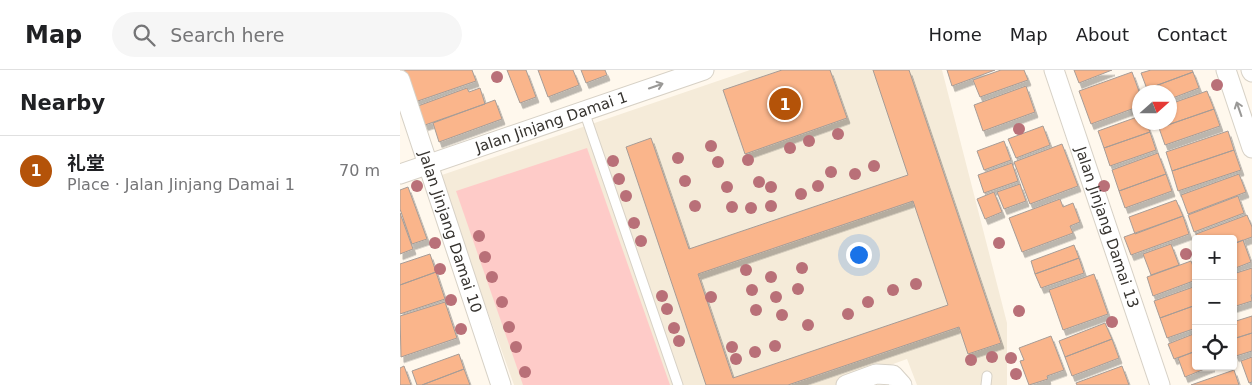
<!DOCTYPE html>
<html lang="en">
<head>
<meta charset="utf-8">
<style>
	:root { --surface:#fff; --page:#f6f6f6; --text:#202124; --muted:#757577; --line:#e0e0e0; --accent:#b45309 }
	body { margin:0; font-family:"DejaVu Sans","Noto Sans SC",sans-serif; background:var(--page); color:var(--text) }
	.controls { position:absolute; right:15px; bottom:15px; display:grid; overflow:hidden; border-radius:5px; box-shadow:0 1px 4px #0004 }
	.controls button { width:45px; height:45px; display:grid; place-items:center; padding:0; border:0; border-bottom:1px solid var(--line); background:var(--surface); color:var(--text); font:25px sans-serif }
	.compass { position:absolute; left:732px; top:15px; width:45px; height:45px; border-radius:50%; background:var(--surface); box-shadow:0 1px 4px #0004; rotate:69deg }
	.you { position:absolute; left:458px; top:184px; width:18px; height:18px; margin:-12px; border:4px solid #fff; border-radius:50%; background:#1a73e8; box-shadow:0 0 0 8px #1a73e833 }
	.badge { display:grid; place-items:center; width:32px; height:32px; border-radius:50%; background:var(--accent); color:#fff; font-size:16px; font-weight:700 }
	.pin { position:absolute; translate:-50% -50%; border:2px solid #fff; box-shadow:0 1px 5px #0006 }
	.list { margin:0; padding:0; list-style:none }
	h2 { display:flex; justify-content:space-between; align-items:center; height:65px; margin:0; padding:0 20px; font-size:21px }
	h2 small { font-size:16px; font-weight:400; color:var(--muted) }
	.list li { display:grid; grid-template-columns:32px 1fr auto; gap:15px; align-items:center; box-sizing:border-box; height:70px; padding:0 20px; border-top:1px solid var(--line) }
	.list b { display:block; font-size:19px; white-space:nowrap }
	.list p { margin:0; font-size:16px; white-space:nowrap; color:var(--muted) }
	.list em { font-size:16px; font-style:normal; color:var(--muted) }
	.icon { flex:none; width:28px; height:28px; fill:none; stroke:currentColor; stroke-width:2; stroke-linecap:round; stroke-linejoin:round }
	.map { position:relative; flex:none; width:852px; height:315px; overflow:hidden }
	header { display:flex; align-items:center; gap:30px; box-sizing:border-box; height:70px; padding:0 25px; background:var(--surface); border-bottom:1px solid var(--line) }
	header strong { font-size:24px }
	nav { display:flex; gap:28px; margin-inline-start:auto; font-size:18px }
	.search { width:350px; height:45px; background:var(--page); display:flex; align-items:center; gap:12px; box-sizing:border-box; padding:0 18px; border-radius:28px; color:var(--muted); font-size:19px }
	main { display:flex }
	aside { flex:1; background:var(--surface) }
	.map>svg:first-child { display:block }
	.built { fill:#f5ebd9 }
	.green { fill:#fecbc8 }
	.building { fill:#fab58b; stroke:#a79c96; fill-rule:evenodd; filter:url(#shadow) }
	.lines { fill:none; stroke-linecap:round; stroke-linejoin:round }
	.service-casing { stroke:#d7d1c6; stroke-width:11 }
	.minor-casing { stroke:#d7d1c6; stroke-width:21 }
	.service { stroke:#fff; stroke-width:9 }
	.minor { stroke:#fff; stroke-width:19 }
	.tree { fill:#b97078 }
	.oneway { stroke:#9a9997 }
	.labels { text-anchor:middle; dominant-baseline:central; stroke-width:4.5; stroke-linejoin:round; paint-order:stroke }
	.street-label { font-size:15px; fill:#36332f; stroke:#fff8ed }
</style>
</head>
<body>
<header>
<strong>Map</strong>
<div class="search"><svg class="icon" aria-label="search" viewBox="0 0 24 24"><circle cx="10" cy="10" r="6"/><path d="M15 15l6 6"/></svg>Search here</div>
<nav><a>Home</a><a>Map</a><a>About</a><a>Contact</a></nav>
</header>
<main>
<aside>
<h2>Nearby<small></small></h2>
<ul class="list">
<li><span class="badge">1</span><div><b>礼堂</b><p>Place · Jalan Jinjang Damai 1</p></div><em>70 m</em></li>
</ul>
</aside>
<div class="map">
<svg width="852" height="315" viewBox="0 0 852 315">
	<defs>
		<filter id="shadow"><feDropShadow dx="3" dy="5.5" stdDeviation="0" flood-color="#0004"/></filter>
	</defs>
	<rect width="100%" height="100%" fill="#fff8ed"/>
	<path class="built" d="M350 0H542L607 253V315H517L507 289 435 315H114L39 106Z"/>
	<path class="green" d="M187 78 270 315H123L56 121Z"/>
	<path class="building" d="M4 0H72L76 11 15 32Z
		M107 0H126L136 27 120 33Z
		M138 0H173L179 15 148 27Z
		M181 0H205L207 5 186 13Z
		M382 0H430L447 48 345 84 323 20Z
		M473 0H509L601 273 568 284 559 257 388 315H306L226 77 251 68 289 179 508 105ZM513 131 548 235 333 308 298 204Z
		M547 0H595L552 16Z
		M601 0H624L628 10 580 27 573 10Z
		M674 0H712L679 13Z
		M751 0H792L793 2 747 19 741 3Z
		M732 2 740 24V36L691 54 679 21Z
		M793 2 799 18 770 29V22H749L747 19Z
		M626 16 635 42 583 61 574 35Z
		M67 18 69 22 80 18 85 34 25 55 18 36Z
		M807 21 814 39 759 58 757 52H770V34Z
		M95 30 102 49 39 72 33 53Z
		M814 39 820 56 765 75 759 58Z
		M740 46V52H746L750 62 704 78 698 61Z
		M643 56 650 75 616 88 608 69Z
		M828 61 834 80 772 101 766 82Z
		M750 62 756 80 710 96 704 78Z
		M604 71 611 90 584 100 577 81Z
		M662 74 678 116 630 134 614 92Z
		M834 80 841 100 778 121 772 101Z
		M758 83 766 104 719 121 712 100Z
		M612 93 618 111 584 123 578 105Z
		M766 104 772 121 725 138 719 121Z
		M839 104 846 122 788 144 781 125Z
		M620 114 626 131 604 139 597 122Z
		M8 117 27 169 12 174 0 139V120Z
		M594 122 602 142 585 149 577 129Z
		M838 126 844 143 794 162 788 145Z
		M660 129 663 137 673 133 680 152 670 156 673 163 622 182 609 148Z
		M776 130 783 146 735 164 729 147Z
		M0 143 13 179 0 184Z
		M847 145 852 157V167L833 174V169H797L796 164Z
		M783 146 789 164 731 185 724 167Z
		M843 170 851 192 833 199V174Z
		M771 174 779 195 751 205 743 184Z
		M674 175 679 188 635 204 631 191Z
		M30 184 36 202 0 215V194Z
		M679 188 684 203 641 218 635 204Z
		M791 191 796 204V210L753 226 747 207Z
		M852 198V225H851L852 231 833 237V204Z
		M36 202 45 229 0 244V215Z
		M694 204 708 244 663 260 649 220Z
		M796 216V235L760 248 754 231Z
		M45 232 57 268 1 287 0 246Z
		M796 235V258L767 268 760 248Z
		M852 246V263L833 269V252Z
		M705 253 712 269 665 287 659 271Z
		M796 263V281L774 289 768 274Z
		M852 263V281L836 286 833 278V269Z
		M651 266 664 300 647 306 648 309 629 315 620 291 624 290 619 278Z
		M712 269 719 288 672 306 665 287Z
		M796 281V296H812L785 307 778 288Z
		M59 284 64 299 22 315H17L12 301Z
		M852 287V312L849 313 841 291Z
		M4 296 11 315H0V298Z
		M722 296 729 315H677L676 313Z
		M64 299 70 315H22Z
		M834 300 839 315H791Z"/>
	<g class="lines">
		<g class="service-casing">
			<path id="service" d="M184 41 278 315
				M586 315 587 306"/>
		</g>
		<g class="minor-casing">
			<g id="minor">
				<path id="s1" d="M654 0 760 315"/>
				<path d="M826 0 852 78"/>
				<path d="M851 0 852 2"/>
				<path id="s2" d="M0 10 101 315"/>
				<path id="s3" d="M0 104 304 0"/>
				<path d="M446 315 476 304 493 305 502 315"/>
			</g>
		</g>
		<use href="#service" class="service"/>
		<use href="#minor" class="minor"/>
	</g>
	<g class="tree">
		<circle cx="97" cy="7" r="6"/>
		<circle cx="817" cy="15" r="6"/>
		<circle cx="619" cy="59" r="6"/>
		<circle cx="438" cy="64" r="6"/>
		<circle cx="409" cy="71" r="6"/>
		<circle cx="311" cy="76" r="6"/>
		<circle cx="390" cy="78" r="6"/>
		<circle cx="278" cy="88" r="6"/>
		<circle cx="348" cy="90" r="6"/>
		<circle cx="213" cy="91" r="6"/>
		<circle cx="318" cy="92" r="6"/>
		<circle cx="474" cy="96" r="6"/>
		<circle cx="431" cy="102" r="6"/>
		<circle cx="455" cy="104" r="6"/>
		<circle cx="219" cy="109" r="6"/>
		<circle cx="285" cy="111" r="6"/>
		<circle cx="359" cy="112" r="6"/>
		<circle cx="17" cy="116" r="6"/>
		<circle cx="418" cy="116" r="6"/>
		<circle cx="704" cy="116" r="6"/>
		<circle cx="327" cy="117" r="6"/>
		<circle cx="371" cy="117" r="6"/>
		<circle cx="401" cy="124" r="6"/>
		<circle cx="226" cy="126" r="6"/>
		<circle cx="295" cy="136" r="6"/>
		<circle cx="371" cy="136" r="6"/>
		<circle cx="332" cy="137" r="6"/>
		<circle cx="351" cy="138" r="6"/>
		<circle cx="234" cy="153" r="6"/>
		<circle cx="79" cy="166" r="6"/>
		<circle cx="241" cy="171" r="6"/>
		<circle cx="35" cy="173" r="6"/>
		<circle cx="599" cy="173" r="6"/>
		<circle cx="786" cy="184" r="6"/>
		<circle cx="85" cy="187" r="6"/>
		<circle cx="402" cy="198" r="6"/>
		<circle cx="40" cy="199" r="6"/>
		<circle cx="346" cy="200" r="6"/>
		<circle cx="92" cy="207" r="6"/>
		<circle cx="371" cy="207" r="6"/>
		<circle cx="516" cy="214" r="6"/>
		<circle cx="398" cy="219" r="6"/>
		<circle cx="352" cy="220" r="6"/>
		<circle cx="493" cy="220" r="6"/>
		<circle cx="262" cy="226" r="6"/>
		<circle cx="311" cy="227" r="6"/>
		<circle cx="376" cy="227" r="6"/>
		<circle cx="51" cy="230" r="6"/>
		<circle cx="102" cy="232" r="6"/>
		<circle cx="468" cy="232" r="6"/>
		<circle cx="267" cy="239" r="6"/>
		<circle cx="356" cy="240" r="6"/>
		<circle cx="619" cy="241" r="6"/>
		<circle cx="448" cy="244" r="6"/>
		<circle cx="382" cy="245" r="6"/>
		<circle cx="712" cy="252" r="6"/>
		<circle cx="408" cy="255" r="6"/>
		<circle cx="109" cy="257" r="6"/>
		<circle cx="274" cy="258" r="6"/>
		<circle cx="61" cy="259" r="6"/>
		<circle cx="279" cy="271" r="6"/>
		<circle cx="375" cy="276" r="6"/>
		<circle cx="116" cy="277" r="6"/>
		<circle cx="332" cy="277" r="6"/>
		<circle cx="355" cy="282" r="6"/>
		<circle cx="592" cy="287" r="6"/>
		<circle cx="611" cy="288" r="6"/>
		<circle cx="336" cy="289" r="6"/>
		<circle cx="571" cy="290" r="6"/>
		<circle cx="125" cy="302" r="6"/>
		<circle cx="616" cy="304" r="6"/>
	</g>
	<defs><path id="oneway-shaft" d="M-6 0H5M1.5-3L5.5 0L1.5 3" fill="none" stroke-width="1.6" stroke-linecap="round" stroke-linejoin="round" transform="scale(1.25)"/></defs>
	<g class="oneway">
		<use href="#oneway-shaft" transform="translate(256 16) rotate(-19)"/>
		<use href="#oneway-shaft" transform="translate(839 39) rotate(-109)"/>
	</g>
	<g class="labels">
		<g class="street-label">
			<text stroke="none"><textPath href="#s3" startOffset="160">Jalan Jinjang Damai 1</textPath></text>
			<text stroke="none"><textPath href="#s1" startOffset="166">Jalan Jinjang Damai 13</textPath></text>
			<text stroke="none"><textPath href="#s2" startOffset="160">Jalan Jinjang Damai 10</textPath></text>
		</g>
	</g>
</svg>
<div class="controls">
<button>+</button>
<button>−</button>
<button><svg class="icon" aria-label="locate" viewBox="0 0 24 24"><circle cx="12" cy="12" r="6"/><path d="M12 2v4M12 18v4M2 12h4M18 12h4"/></svg></button>
</div>
<svg class="compass" viewBox="-18 -18 36 36"><path d="M0-13l5 13h-10z" fill="#e53935"/><path d="M0 13l5-13h-10z" fill="#757577"/></svg>
<div class="you"></div>
<div class="pin badge" style="left:385px;top:34px">1</div>
</div>
</main>
</body>
</html>
